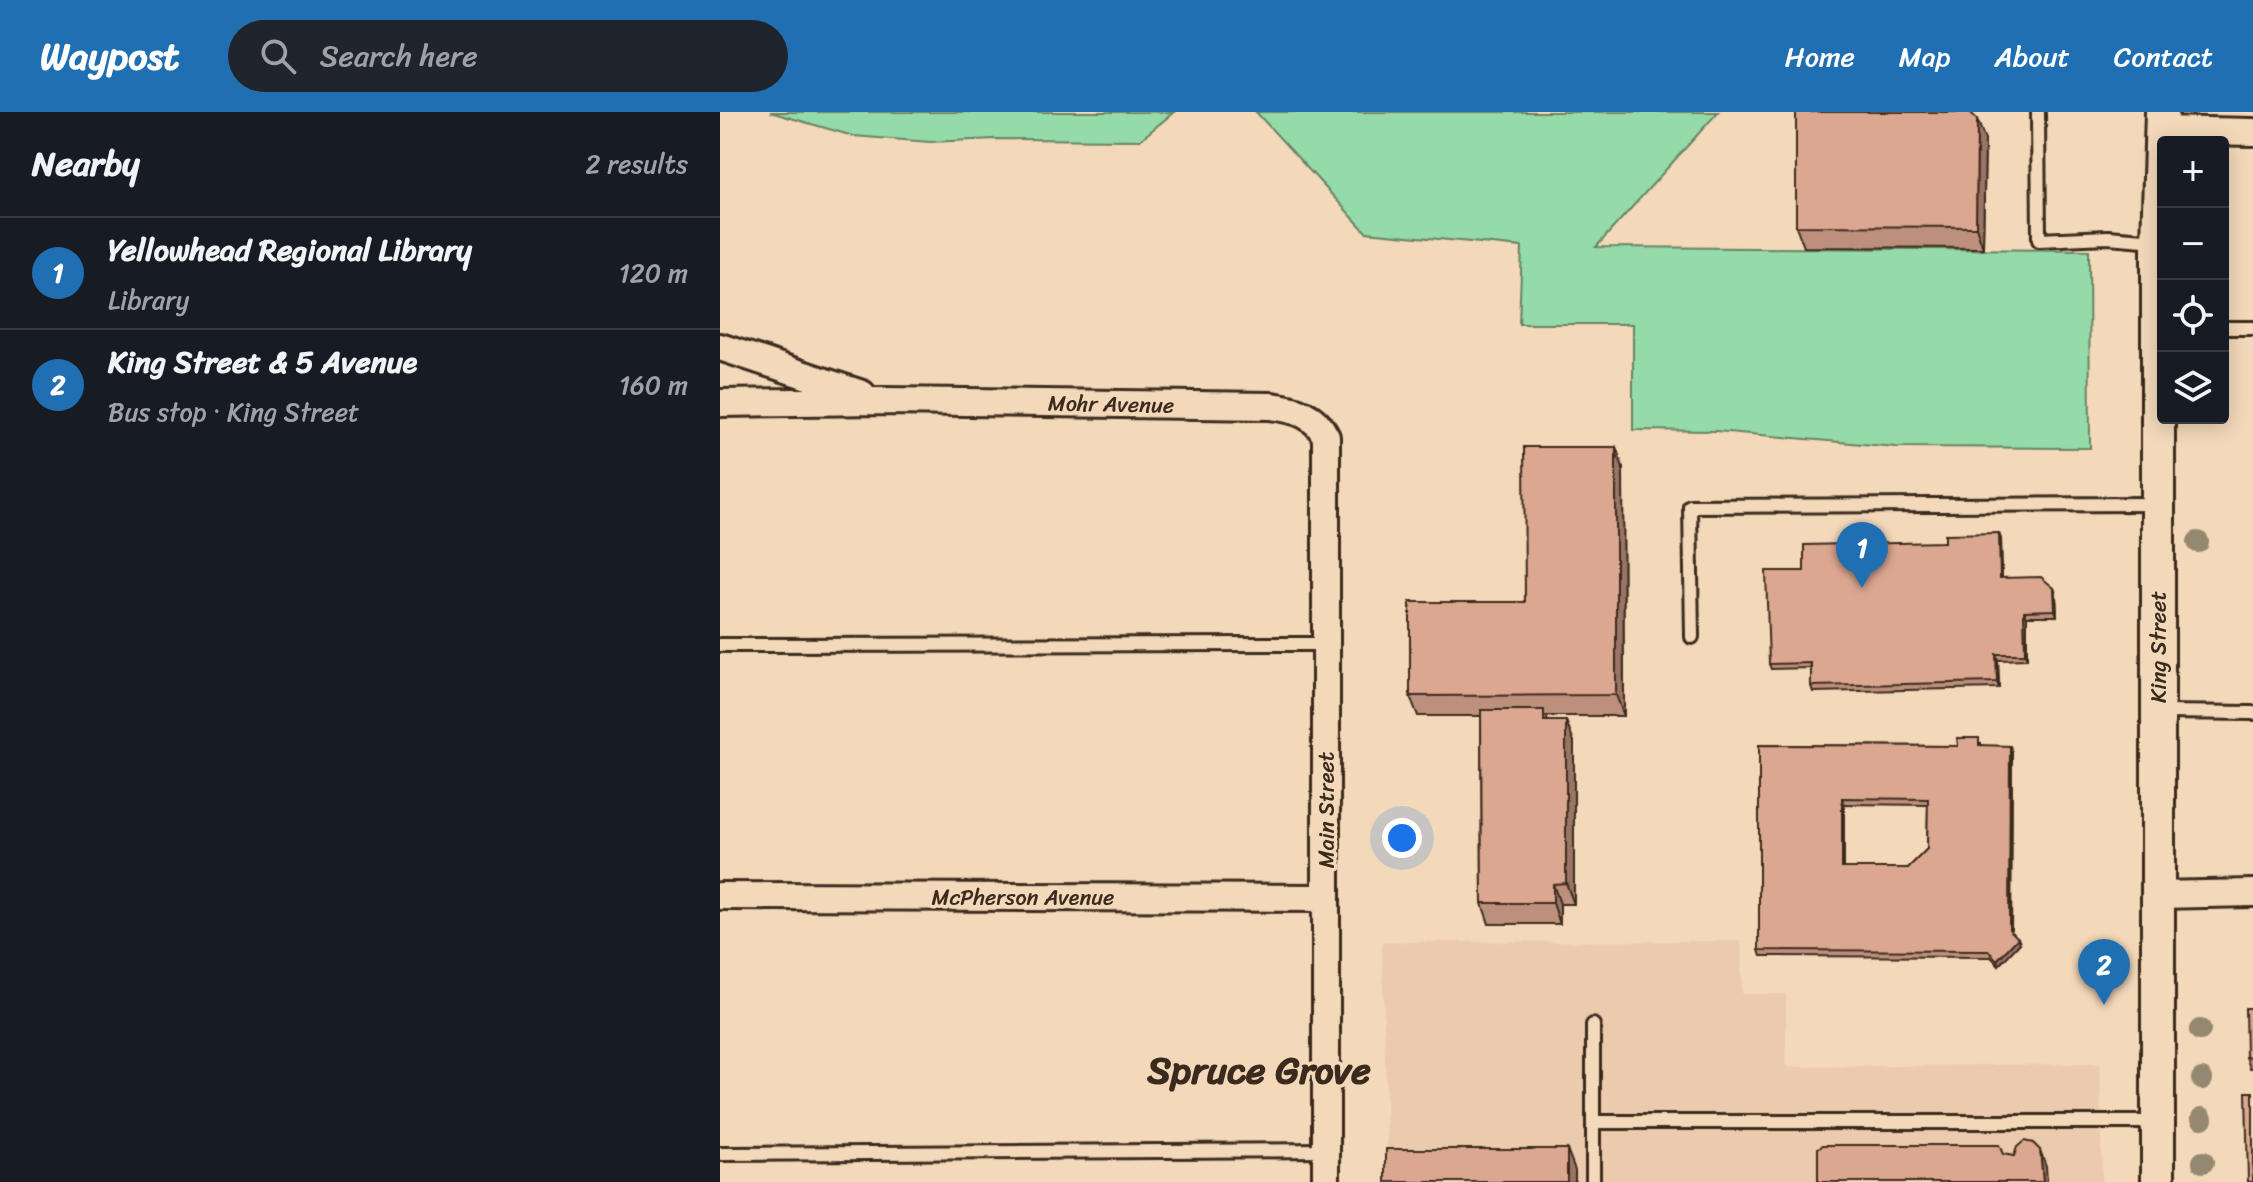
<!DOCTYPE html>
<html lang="en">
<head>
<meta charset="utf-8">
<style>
	:root { --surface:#171b24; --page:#20242c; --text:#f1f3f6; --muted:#9ea1a6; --line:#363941; --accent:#1f6fb2 }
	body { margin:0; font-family:Sriracha,sans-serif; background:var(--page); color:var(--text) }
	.controls { position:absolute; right:24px; top:24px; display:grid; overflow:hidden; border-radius:8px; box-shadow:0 4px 20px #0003 }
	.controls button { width:72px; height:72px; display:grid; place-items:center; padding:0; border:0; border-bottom:2px solid var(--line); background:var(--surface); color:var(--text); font:40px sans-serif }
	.you { position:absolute; left:682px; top:726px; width:28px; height:28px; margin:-20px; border:6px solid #fff; border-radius:50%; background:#1a73e8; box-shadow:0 0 0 12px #1a73e833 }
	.badge { display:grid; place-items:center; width:52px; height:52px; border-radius:50%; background:var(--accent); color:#fff; font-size:26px; font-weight:700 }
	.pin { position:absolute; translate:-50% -66px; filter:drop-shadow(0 2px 4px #0008) }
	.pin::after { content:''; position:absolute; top:42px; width:28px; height:24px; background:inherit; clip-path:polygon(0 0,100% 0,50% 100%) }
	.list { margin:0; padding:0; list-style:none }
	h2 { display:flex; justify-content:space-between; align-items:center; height:104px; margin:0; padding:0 32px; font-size:34px }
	h2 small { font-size:26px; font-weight:400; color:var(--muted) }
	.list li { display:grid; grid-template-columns:52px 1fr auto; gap:24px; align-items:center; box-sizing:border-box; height:112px; padding:0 32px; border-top:2px solid var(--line) }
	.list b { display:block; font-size:30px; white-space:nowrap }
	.list p { margin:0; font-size:26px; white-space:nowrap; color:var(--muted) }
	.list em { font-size:26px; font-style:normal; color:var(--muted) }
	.icon { flex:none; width:44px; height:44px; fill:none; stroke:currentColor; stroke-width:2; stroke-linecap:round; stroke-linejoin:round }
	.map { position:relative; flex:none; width:1533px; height:1070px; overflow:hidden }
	header { display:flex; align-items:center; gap:48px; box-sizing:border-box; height:112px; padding:0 40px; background:var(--accent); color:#fff }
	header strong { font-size:38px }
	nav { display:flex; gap:44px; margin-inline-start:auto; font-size:28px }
	.search { width:560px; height:72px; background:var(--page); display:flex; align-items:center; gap:20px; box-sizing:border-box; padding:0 28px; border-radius:44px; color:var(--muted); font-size:30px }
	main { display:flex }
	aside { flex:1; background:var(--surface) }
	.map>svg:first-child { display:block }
	.built { fill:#eccaae }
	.green { fill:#94dba9; stroke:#688264; stroke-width:2 }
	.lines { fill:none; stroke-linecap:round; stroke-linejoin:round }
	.service-casing { stroke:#3b2a1e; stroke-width:18 }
	.minor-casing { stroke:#3b2a1e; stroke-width:32 }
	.tertiary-casing { stroke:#3b2a1e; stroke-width:38 }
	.service { stroke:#f3d9ba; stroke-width:12 }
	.minor { stroke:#f3d9ba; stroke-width:26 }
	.tertiary { stroke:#f3d9ba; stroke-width:32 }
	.tree { fill:#958870 }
	.wall { fill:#bd907d; stroke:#3b2a1e; stroke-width:2; fill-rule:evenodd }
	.shaded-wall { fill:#9a7566; stroke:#3b2a1e; stroke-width:2 }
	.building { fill:#dca791; stroke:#3b2a1e; stroke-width:2; fill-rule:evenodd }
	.labels { text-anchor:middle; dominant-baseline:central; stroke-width:7; stroke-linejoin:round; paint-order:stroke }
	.street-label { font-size:22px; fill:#3b2a1e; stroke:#f3d9ba }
	.town-label { font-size:38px; font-weight:bold; fill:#3b2a1e; stroke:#f3d9ba }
</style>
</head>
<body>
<header>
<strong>Waypost</strong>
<div class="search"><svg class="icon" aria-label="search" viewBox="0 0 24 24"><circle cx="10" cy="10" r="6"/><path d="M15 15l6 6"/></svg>Search here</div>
<nav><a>Home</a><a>Map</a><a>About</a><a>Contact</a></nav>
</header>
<main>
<aside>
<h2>Nearby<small>2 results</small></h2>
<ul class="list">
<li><span class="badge">1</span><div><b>Yellowhead Regional Library</b><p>Library</p></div><em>120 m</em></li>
<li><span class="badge">2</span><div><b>King Street &amp; 5 Avenue</b><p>Bus stop · King Street</p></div><em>160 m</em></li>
</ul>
</aside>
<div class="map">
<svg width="1533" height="1070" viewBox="0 0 1533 1070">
	<rect width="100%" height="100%" fill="#f3d9ba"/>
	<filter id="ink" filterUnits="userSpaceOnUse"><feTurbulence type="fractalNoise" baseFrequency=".0125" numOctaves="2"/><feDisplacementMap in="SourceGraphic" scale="16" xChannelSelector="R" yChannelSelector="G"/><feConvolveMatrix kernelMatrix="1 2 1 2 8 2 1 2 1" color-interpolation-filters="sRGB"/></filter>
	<g filter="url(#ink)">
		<path class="built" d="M1021 829 1022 882H1066V955L1380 952 1382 1070H668L662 830Z"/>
		<path class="green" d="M50 0H454L420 28 275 27 210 30 133 24Z
			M536 0H998L876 135 1369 138 1370 336 1176 335 996 319 913 318V212H799L802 135 646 120Z"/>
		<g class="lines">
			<g class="service-casing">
				<path id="service" d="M1318 0 1319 128 1388 125 1436 129
					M1503 216H1533
					M972 525 970 394 1437 392
					M0 533 606 532
					M1441 600 1533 601
					M873 913V1070
					M873 1010H1438
					M0 1042 606 1038"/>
			</g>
			<g class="minor-casing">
				<path id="minor" d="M1441 18 1533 20
					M0 235 142 282
					M0 291 164 289 551 294C575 297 595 302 606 325V1070
					M1437 783 1533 781
					M0 784 606 786"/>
			</g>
			<g class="tertiary-casing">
				<path id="tertiary" d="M1438 1070V130L1442 0"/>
			</g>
			<use href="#service" class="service"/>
			<use href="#minor" class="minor"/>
			<use href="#tertiary" class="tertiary"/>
		</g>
		<g class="tree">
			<circle cx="1478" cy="430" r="11"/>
			<circle cx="1480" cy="918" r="11"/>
			<circle cx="1482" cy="967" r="11"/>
			<circle cx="1482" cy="1006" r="11"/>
			<circle cx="1483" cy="1050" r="11"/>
		</g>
		<path class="wall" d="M1265 28 1263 136 1084 135 1076 114Z
			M896 335 903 356 904 604H826L828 609H846L854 630V792H840V812H769L762 791 761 604H698L690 584 805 490Z
			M1281 427 1282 466 1334 476 1336 482 1337 504H1307V547L1278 548 1279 576 1093 580 1091 574V556L1051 557 1049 552 1084 459 1225 430Z
			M1261 631V633L1292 640 1291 819 1300 831 1279 853 1271 845 1041 844 1039 838V633L1238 634ZM1124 692 1208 693 1207 737 1188 756H1124Z
			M1533 896V956H1530L1526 945Z"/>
		<path class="shaded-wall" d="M1257 7 1265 28 1263 136 1256 115Z
			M896 335 903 356 904 604 896 583Z
			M1279 421 1281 427 1282 472 1280 466Z
			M1334 476 1336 482 1337 504 1335 498Z
			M1304 499 1307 504V547L1305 542Z
			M1276 542 1278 548 1279 576 1277 570Z
			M846 609 854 630V792L846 771Z
			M1290 634 1292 640 1291 823 1289 817Z
			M1122 686 1124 692V762L1122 756Z
			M833 772 840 792V812L833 791Z
			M1298 826 1300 831 1279 853 1277 848Z
			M847 1037 855 1058V1070H847Z
			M1320 1038 1326 1054 1327 1070H1323Z"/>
		<path class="building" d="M1076 0H1250L1257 7 1256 115 1076 114Z
			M804 335H896V583L690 584V490H805Z
			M1279 421 1280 466 1321 465 1334 476 1335 498 1304 499 1305 542H1276L1277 570 1091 574V551L1049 552 1046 459H1084V433L1225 430V422Z
			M761 598H824V609H846V771L833 772V791H762Z
			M1237 626H1259V633L1290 634 1289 817 1298 826 1277 848 1269 839 1039 838V633L1238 634ZM1122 686 1208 687 1207 737 1188 756H1122Z
			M1525 896H1533V945H1526Z
			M1526 980H1533V1070H1528Z
			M1304 1029 1313 1031 1320 1038 1323 1070H1098V1036L1103 1033H1279L1283 1042 1294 1044 1297 1035Z
			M666 1037H847V1070H666Z"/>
	</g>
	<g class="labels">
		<g class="street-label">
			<text transform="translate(391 292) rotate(1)">Mohr Avenue</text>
			<text transform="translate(1438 535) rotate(-90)">King Street</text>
			<text transform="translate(606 698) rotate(-90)">Main Street</text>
			<text x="303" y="785">McPherson Avenue</text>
		</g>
		<g class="town-label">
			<text x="539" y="958">Spruce Grove</text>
		</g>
	</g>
</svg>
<div class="controls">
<button>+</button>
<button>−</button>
<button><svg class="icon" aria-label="locate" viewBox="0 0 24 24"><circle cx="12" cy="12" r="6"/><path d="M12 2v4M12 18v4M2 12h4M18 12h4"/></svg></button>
<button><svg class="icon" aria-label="layers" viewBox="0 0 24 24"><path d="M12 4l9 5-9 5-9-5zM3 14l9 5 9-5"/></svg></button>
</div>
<div class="you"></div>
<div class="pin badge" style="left:1142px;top:476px">1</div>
<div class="pin badge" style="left:1384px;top:893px">2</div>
</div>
</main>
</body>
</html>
